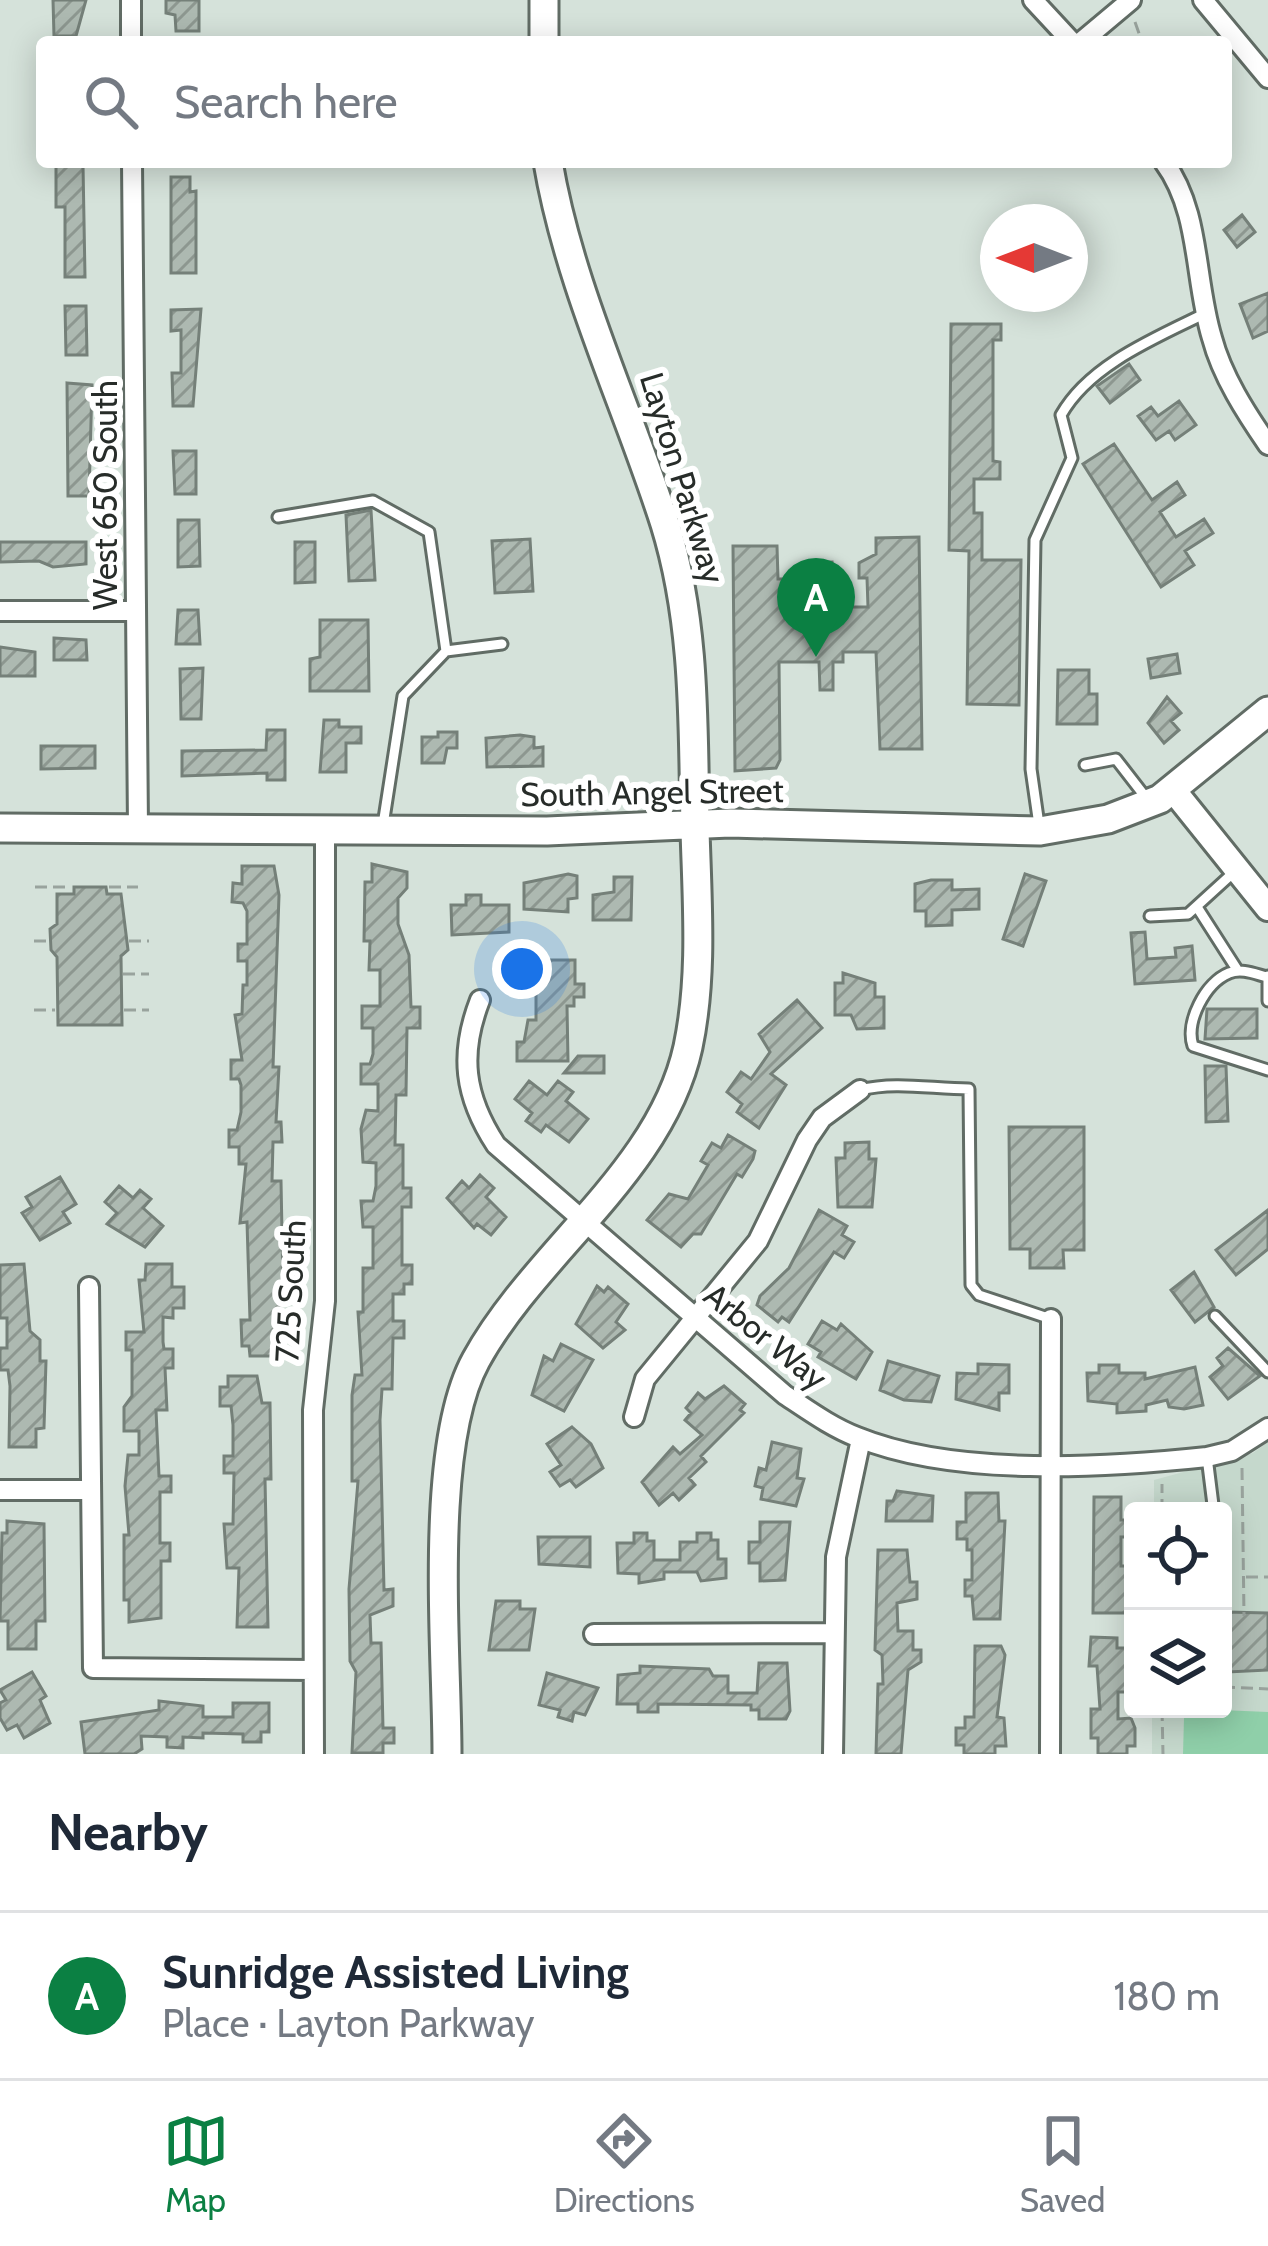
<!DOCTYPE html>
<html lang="en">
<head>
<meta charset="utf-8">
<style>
	:root { --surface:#fff; --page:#f2f2f3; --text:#1f2937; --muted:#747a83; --line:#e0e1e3; --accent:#0b8043 }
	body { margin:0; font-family:Cabin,sans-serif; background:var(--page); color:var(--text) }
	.controls { position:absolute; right:36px; bottom:36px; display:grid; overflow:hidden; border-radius:12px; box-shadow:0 6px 30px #0003 }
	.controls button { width:108px; height:108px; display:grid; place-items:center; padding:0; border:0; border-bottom:3px solid var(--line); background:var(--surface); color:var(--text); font:60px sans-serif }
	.compass { position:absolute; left:980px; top:204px; width:108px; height:108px; border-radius:50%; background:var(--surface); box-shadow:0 6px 30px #0003; rotate:270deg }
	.you { position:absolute; left:522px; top:969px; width:42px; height:42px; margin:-30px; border:9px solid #fff; border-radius:50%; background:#1a73e8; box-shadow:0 0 0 18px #1a73e833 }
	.badge { display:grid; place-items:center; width:78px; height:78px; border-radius:50%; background:var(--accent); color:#fff; font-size:39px; font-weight:700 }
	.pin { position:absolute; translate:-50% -99px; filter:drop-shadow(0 3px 6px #0008) }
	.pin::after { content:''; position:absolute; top:63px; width:42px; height:36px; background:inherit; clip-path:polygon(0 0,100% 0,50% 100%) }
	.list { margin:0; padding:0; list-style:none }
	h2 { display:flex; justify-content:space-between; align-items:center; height:156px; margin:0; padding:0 48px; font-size:51px }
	h2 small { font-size:39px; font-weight:400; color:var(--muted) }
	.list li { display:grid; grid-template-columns:78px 1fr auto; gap:36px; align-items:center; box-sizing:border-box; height:168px; padding:0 48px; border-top:3px solid var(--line) }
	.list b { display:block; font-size:45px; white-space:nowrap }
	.list p { margin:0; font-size:39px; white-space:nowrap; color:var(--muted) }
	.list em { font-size:39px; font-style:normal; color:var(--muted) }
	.icon { flex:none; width:66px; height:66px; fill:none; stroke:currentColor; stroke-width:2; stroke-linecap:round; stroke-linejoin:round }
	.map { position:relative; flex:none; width:1268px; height:1754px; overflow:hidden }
	.search { position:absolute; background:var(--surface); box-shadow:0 6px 30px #0003; left:36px; right:36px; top:36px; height:132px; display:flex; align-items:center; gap:30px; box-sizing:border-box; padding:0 42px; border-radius:12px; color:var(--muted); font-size:45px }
	.sheet { height:324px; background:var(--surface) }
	nav { display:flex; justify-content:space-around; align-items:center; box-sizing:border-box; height:168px; border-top:3px solid var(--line); background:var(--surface); font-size:33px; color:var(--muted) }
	nav a { display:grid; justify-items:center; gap:6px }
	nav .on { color:var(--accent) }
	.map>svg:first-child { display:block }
	.built { fill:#c5d8cc }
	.garden { fill:#8fcfa9 }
	.building { fill:url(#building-hatch); stroke:#758079; stroke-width:3 }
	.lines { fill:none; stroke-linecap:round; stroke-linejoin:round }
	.service-casing { stroke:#616c65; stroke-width:15 }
	.minor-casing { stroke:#616c65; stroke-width:24 }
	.tertiary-casing { stroke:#616c65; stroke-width:30 }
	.secondary-casing { stroke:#616c65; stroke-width:33 }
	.path { stroke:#99a39d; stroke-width:3; stroke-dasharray:12 6; stroke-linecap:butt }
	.service { stroke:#fff; stroke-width:9 }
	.minor { stroke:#fff; stroke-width:18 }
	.tertiary { stroke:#fff; stroke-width:24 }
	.secondary { stroke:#fff; stroke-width:27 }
	.labels { text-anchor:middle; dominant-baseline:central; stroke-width:12; stroke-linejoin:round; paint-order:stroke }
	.street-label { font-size:33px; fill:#272c29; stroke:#fff }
</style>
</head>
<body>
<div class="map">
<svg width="1268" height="1754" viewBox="0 0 1268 1754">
	<defs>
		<pattern id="building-hatch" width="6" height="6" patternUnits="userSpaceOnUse" patternTransform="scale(3)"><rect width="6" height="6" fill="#adb9b1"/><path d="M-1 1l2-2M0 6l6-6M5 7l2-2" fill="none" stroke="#8d9790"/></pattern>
	</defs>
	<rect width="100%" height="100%" fill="#d5e2da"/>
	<path class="built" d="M1268 1442V1754H1152V1709H1223V1511H1154V1480L1253 1453Z"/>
	<path class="garden" d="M1197 1709 1268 1712V1754H1183L1184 1718Z"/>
	<path class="building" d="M53 0H86L76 36H54Z
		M166 0H199V31H176L175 15 166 13Z
		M56 162 83 165 85 277H65V207H56Z
		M171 177H190V192L196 191V273H171Z
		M1242 215 1255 232 1237 247 1224 230Z
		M1268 293V331L1253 338 1240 304Z
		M65 306H86L87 355H66Z
		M201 309 193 406H173L172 373H181V330L171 331V310Z
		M951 324H1001V340H993V461L1000 462V479H974V513H982V560H1021L1019 705 967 704 969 551 949 550Z
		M1129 364 1140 380 1110 403 1097 386Z
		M67 383 92 385 89 496H68Z
		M1179 401 1196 425 1175 440 1169 431 1156 440 1138 416 1151 407 1158 416Z
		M1114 444 1152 500 1177 482 1185 495 1160 512 1176 537 1204 519 1213 533 1185 551 1194 565 1161 587 1083 464Z
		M173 451H196V494H175Z
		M371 510 375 580 349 581 346 515Z
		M178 520H199L200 566 178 567Z
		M919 537 922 749H880L876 652H843V662H833V690H820L819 662H779L780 760 776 768 735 771 733 546H777L778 579H803V563L832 562V579H843V607H868L867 578H859V563L876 554V538Z
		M530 539 533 591 495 593 492 541Z
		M0 542H86V564L53 567 39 561 0 562Z
		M295 542H315V582L295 583Z
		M178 610H198L200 644H176Z
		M320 620H368L369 691H310V659L320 657Z
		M54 638 86 640 87 660H54Z
		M0 647 35 652V676H0Z
		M1177 654 1180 673 1151 678 1148 659Z
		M203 668 201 719H181L180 669Z
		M1058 670H1089V694H1097V724H1057Z
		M1167 697 1181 713 1171 721 1179 730 1164 743 1148 723Z
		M324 720H339V727H361V743H346V772H320Z
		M267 730H285V780H267V773L182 776V751L266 750Z
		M438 732H457V748H447L444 763H422V737H438Z
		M520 735 534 737V748L543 747V766L487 767 486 738Z
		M41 746H95V768L41 769Z
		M372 864 407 872V888L398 898V924L409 955 411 1007H420V1028H407L406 1095H396L395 1145H403V1188H411V1207H402V1265H412V1284H404V1294H393V1321H404V1338H393L392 1389H382L380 1420 384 1590 393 1589V1606L370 1615 371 1643H381L383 1728H394V1743H383V1753H352L356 1672 350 1661 349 1589 358 1481H352V1395L355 1375H362L358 1312H363V1268H373V1227H363L361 1201H373L376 1186V1163L363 1162 361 1129 366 1110 378 1111V1084H361V1064H370L373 1054V1028H362V1006H380V970H369L370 941H364L365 882H372Z
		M242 866H274L279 895 273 1067H279L276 1122H281L282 1142H273L272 1181H281L283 1285 274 1356H250L249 1346H242L241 1320H250L247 1222 240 1223 246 1164H239V1147H229V1130H237L241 1112V1085L239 1079H231V1060H242L235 1015 242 1014 243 985H247V961H238V944H247V911L243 903 232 902 233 883 242 884Z
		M568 874 577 876V898L568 899V912L524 909V883Z
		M1025 874 1046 881 1023 946 1003 939Z
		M614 877H632L631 920H593V895L614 892Z
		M931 880H952V890L979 889V909L952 910V925L926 926V911H915V884Z
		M74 887H106L107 894H121L128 950 121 956 122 1025H58L57 957 51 950 50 929 57 924V894H74Z
		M466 895H481V905H509V932L452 935 451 905H466Z
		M1145 932 1147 959 1176 957 1175 948 1192 946 1195 980 1135 984 1131 933Z
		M545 960H575V984H584V997H574V1006H567L568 1061H517V1042H524L528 1020H536V981H545Z
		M843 973 875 983V997H884V1028L857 1029 851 1015H835V983H843Z
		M797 1000 822 1028 771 1074 786 1085 759 1128 737 1112 742 1104 727 1092 741 1072 751 1079 770 1052 759 1034Z
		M1207 1009H1257V1038L1205 1039Z
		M578 1056H604V1073H564Z
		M1205 1066H1226L1228 1121 1206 1122Z
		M529 1081 547 1095 558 1081 573 1092 566 1101 588 1119 569 1142 546 1125 541 1132 526 1121 532 1113 515 1099Z
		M1009 1127H1084V1250H1063L1064 1268H1030V1249H1010Z
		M728 1135 755 1151 753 1159 742 1177 737 1174 701 1234H693L681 1247 647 1220 669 1194 688 1199 708 1165 701 1161 712 1143 721 1148Z
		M869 1142V1159H876L872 1207H838L836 1158H845V1143Z
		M480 1175 494 1188 486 1197 506 1217 491 1235 477 1224 474 1228 447 1198 462 1181 469 1188Z
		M60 1177 76 1204 63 1212 70 1223 40 1240 22 1213 32 1207 26 1197Z
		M119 1186 133 1198 140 1190 151 1199 143 1208 163 1226 145 1247 107 1224 117 1213 105 1202Z
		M819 1210 847 1226 842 1235 854 1242 844 1258 834 1252 789 1322 782 1317 778 1322 757 1305 760 1296 789 1268Z
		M1268 1210V1249L1236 1275 1216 1250Z
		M24 1264 30 1331 40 1340V1361H46L44 1428 36 1429V1447H9L10 1386 8 1370H0V1348H7V1318H0V1265Z
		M146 1264H172V1287H184V1308H173V1318L163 1317V1342L164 1349H173V1368H165L167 1410H156L159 1476H171V1492H160V1543H170V1561H161V1618L129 1622V1600H124V1535H129L125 1486 128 1455H139V1431H124V1407L132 1396V1350H126V1332H144L139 1280H145Z
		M1194 1272 1214 1307 1195 1322 1171 1290Z
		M597 1286 604 1292 608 1287 628 1304 616 1322 625 1330 603 1348 576 1324Z
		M822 1321 837 1330 841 1324 872 1352 856 1379 818 1357 821 1352 808 1344Z
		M561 1344 593 1360 564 1411 532 1395 544 1356 553 1361Z
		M1228 1348 1260 1376 1228 1399 1210 1377 1223 1366 1217 1358Z
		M888 1361 939 1376 931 1402 904 1400 880 1390Z
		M978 1364 1009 1365V1393H999V1410L956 1399 957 1373 978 1374Z
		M1099 1365H1119V1373H1145V1379L1195 1367 1203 1405 1184 1409 1169 1407 1167 1400 1146 1405V1411L1117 1413V1404L1088 1401 1087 1373H1099Z
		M228 1376H257L262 1403H270L271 1479H265L268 1627H237L239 1568H227L224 1524H233L234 1473H224V1456H233V1425L231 1406H220V1387H228Z
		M724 1386 745 1404 740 1410 744 1413 701 1456 706 1462 689 1478 695 1485 679 1500 673 1493 659 1505 642 1482 673 1447 680 1454 702 1435 685 1420 691 1413 686 1408 698 1393 705 1399Z
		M572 1427 591 1444 603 1468 576 1487 570 1480 560 1486 550 1472 561 1465 547 1444Z
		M772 1442 801 1449 797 1478 804 1479 796 1506 761 1499 763 1488 755 1486 759 1468 766 1470Z
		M897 1491 933 1496 932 1521H886L887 1501H893Z
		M966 1493H998L999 1521H1005L1000 1619H974L972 1596H965V1580H972V1550H967V1539H957V1522H966Z
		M1094 1497H1121V1520H1129V1537H1121V1566H1127V1613H1093Z
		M7 1521 44 1524 45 1621H36V1649H8V1621H0L2 1533H7Z
		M760 1522H790L785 1580 760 1581V1563H749V1542H760Z
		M634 1533H647V1541H654V1560H680V1542H697V1533H711V1540H718V1559H726V1578L701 1581 697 1572H664V1579L639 1583V1574L618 1573 617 1543H634Z
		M538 1537H590V1567L539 1564Z
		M878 1550H907L910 1582H917V1599L897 1603 898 1631H913V1650H921V1662L908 1670 901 1754H876L878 1684H883L882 1655 875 1650Z
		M496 1601H520V1609H535L529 1650H489Z
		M1226 1612 1268 1613V1670L1228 1672Z
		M1091 1637 1117 1638V1648H1133L1127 1692H1118V1719L1131 1718 1135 1728V1746H1127V1754H1098V1738H1091V1709H1100L1097 1666H1089Z
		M975 1646H1001L1005 1655 997 1717 1004 1718 1006 1746H995V1754H964V1745H956V1728H965V1717H974Z
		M759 1663H787L790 1711 786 1719H759V1710H751V1705L658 1704V1712H638V1704H617L618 1675 640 1673V1666L709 1669 713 1676H728V1693H757Z
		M32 1672 46 1696 40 1700 50 1723 24 1738 17 1725 7 1730 0 1718V1703L6 1700 0 1690Z
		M547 1673 598 1688 585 1715 574 1712 572 1721 558 1717 560 1710 539 1705Z
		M159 1701 203 1706V1717H233V1703H269V1732H261V1742H243V1734L203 1733V1738L183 1737V1748L167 1747V1737L141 1736 142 1749 134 1754H85L81 1722 159 1710Z"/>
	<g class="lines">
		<g class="service-casing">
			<path id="service" d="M278 517 373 501 429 532 446 651
				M1085 765 1116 759 1147 799
				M383 825 403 696 446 651 502 644
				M1039 825 1031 769 1035 540 1072 458 1061 415C1089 365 1155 338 1206 313
				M1197 907 1238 971
				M1150 916 1188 914 1233 873
				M1268 976V1001
				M1267 977C1255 974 1242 968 1229 973 1205 983 1185 1022 1193 1046L1268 1070
				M860 1090C896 1081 932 1089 969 1089L971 1285 979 1295 1051 1319
				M1215 1316 1268 1372
				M1207 1457 1213 1505"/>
		</g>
		<g class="minor-casing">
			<path id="minor" d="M131 0V42
				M1033 0 1072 42
				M1203 0 1268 78
				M1081 42 1131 0
				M132 162 138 828
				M1164 162C1201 212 1194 280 1212 338 1222 376 1246 413 1268 445
				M0 611H136
				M480 1000C459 1054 464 1096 496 1145L785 1395C808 1410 831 1427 857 1437 955 1477 1104 1468 1207 1457L1232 1451 1268 1428
				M89 1287 93 1668 313 1670
				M634 1417 645 1379 758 1241 807 1140 822 1118 860 1090
				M0 1490H90
				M594 1634 833 1633
				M314 1754 313 1410 325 1301V830
				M833 1754 836 1557 861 1439
				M1050 1754 1051 1319"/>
		</g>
		<g class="tertiary-casing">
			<path id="tertiary" d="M1174 791 1268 908"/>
		</g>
		<g class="secondary-casing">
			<path id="secondary" d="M544 42V0
				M0 828 547 831 730 823 1040 831 1108 819 1160 799 1268 711
				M447 1754C447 1650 428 1447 476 1360 536 1251 661 1171 688 1047 703 976 697 901 695 830 693 727 696 624 665 524 627 405 569 286 548 162"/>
		</g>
		<path class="path" d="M1135 22 1142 42
			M35 887H71
			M109 887H138
			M34 941H51
			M129 941H149
			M123 974H149
			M34 1010H55
			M124 1010H149
			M1242 1468 1244 1616
			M1162 1511V1484
			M1246 1577H1268
			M1223 1687 1268 1689
			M1162 1709 1163 1754"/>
		<use href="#service" class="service"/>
		<use href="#minor" class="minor"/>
		<use href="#tertiary" class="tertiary"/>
		<use href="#secondary" class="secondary"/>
	</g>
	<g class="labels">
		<g class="street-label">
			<text transform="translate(683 478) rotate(73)">Layton Parkway</text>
			<text transform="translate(105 495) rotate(-90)">West 650 South</text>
			<text transform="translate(652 792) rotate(-1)">South Angel Street</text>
			<text transform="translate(290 1291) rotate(-87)">725 South</text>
			<text transform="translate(766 1336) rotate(39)">Arbor Way</text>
		</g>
	</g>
</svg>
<div class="controls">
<button><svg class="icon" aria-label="locate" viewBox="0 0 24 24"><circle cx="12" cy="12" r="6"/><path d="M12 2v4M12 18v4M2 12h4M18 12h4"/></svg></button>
<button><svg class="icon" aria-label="layers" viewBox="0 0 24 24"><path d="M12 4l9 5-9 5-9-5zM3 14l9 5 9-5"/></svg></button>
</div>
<svg class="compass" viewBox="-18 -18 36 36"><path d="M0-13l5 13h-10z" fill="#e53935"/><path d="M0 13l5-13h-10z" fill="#747a83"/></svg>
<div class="you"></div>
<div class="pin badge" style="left:816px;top:657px">A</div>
<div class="search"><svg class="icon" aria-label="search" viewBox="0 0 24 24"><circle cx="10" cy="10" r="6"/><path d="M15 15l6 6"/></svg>Search here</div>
</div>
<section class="sheet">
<h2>Nearby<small></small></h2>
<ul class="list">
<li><span class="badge">A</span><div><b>Sunridge Assisted Living</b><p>Place · Layton Parkway</p></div><em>180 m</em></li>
</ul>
</section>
<nav>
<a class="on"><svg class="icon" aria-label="map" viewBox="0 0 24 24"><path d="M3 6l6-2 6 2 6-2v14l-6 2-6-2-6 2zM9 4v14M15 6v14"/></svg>Map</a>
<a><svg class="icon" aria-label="directions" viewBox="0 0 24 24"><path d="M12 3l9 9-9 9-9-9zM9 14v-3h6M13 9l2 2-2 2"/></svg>Directions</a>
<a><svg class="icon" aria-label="saved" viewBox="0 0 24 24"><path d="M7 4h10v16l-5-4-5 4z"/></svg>Saved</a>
</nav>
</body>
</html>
